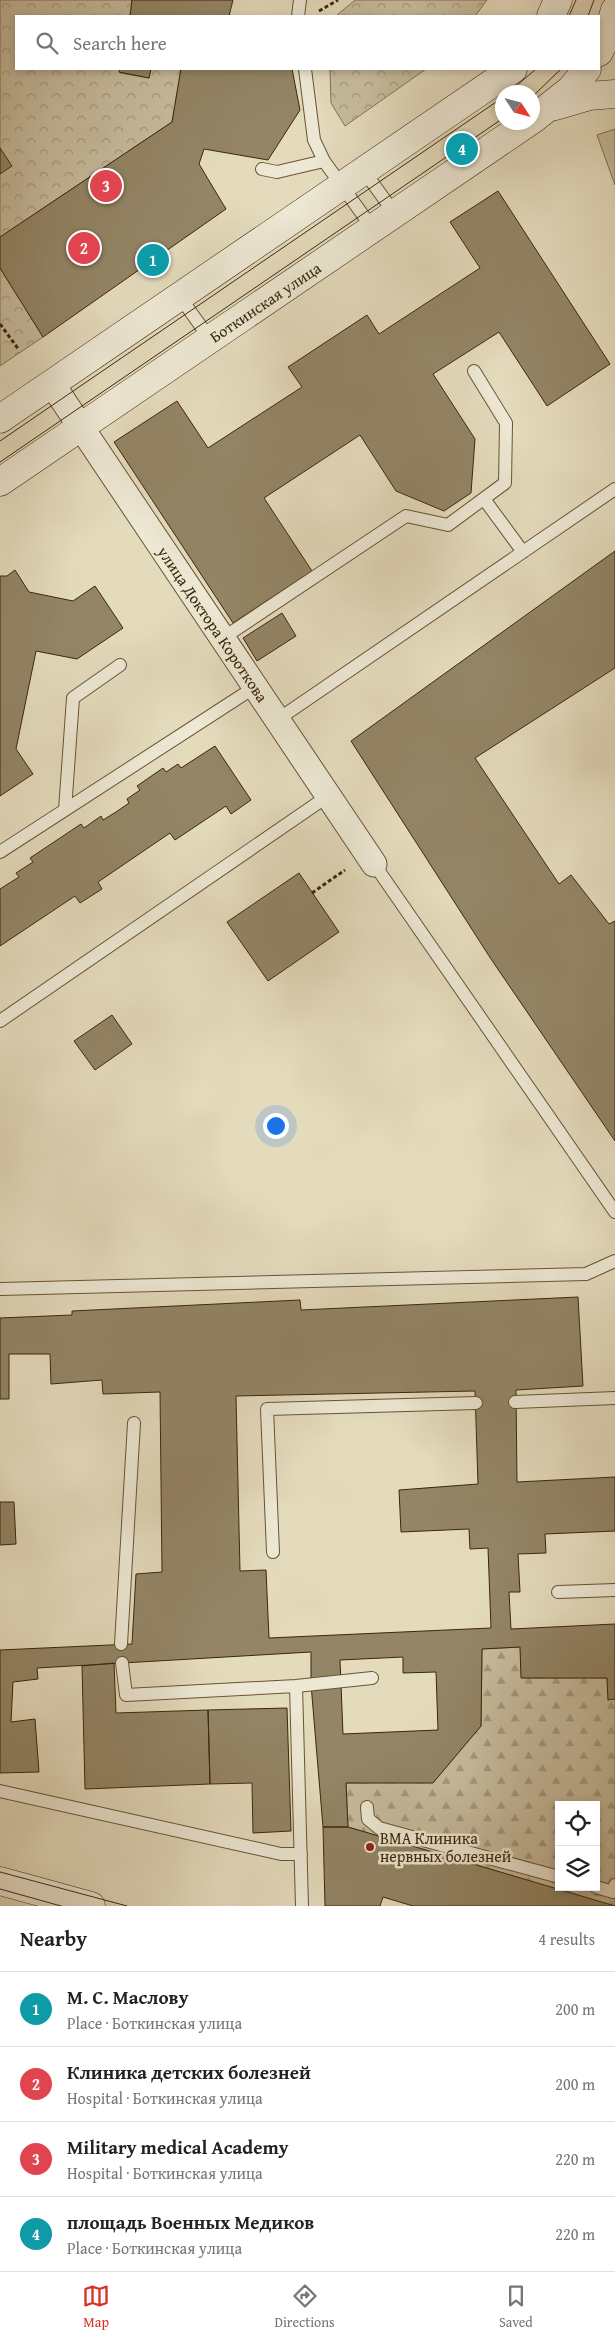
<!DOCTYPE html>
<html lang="en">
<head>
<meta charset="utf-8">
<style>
	:root { --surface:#fff; --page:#f6f6f6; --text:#222; --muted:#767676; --line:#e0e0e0; --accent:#d93025 }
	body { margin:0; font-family:"Gentium Book Plus",serif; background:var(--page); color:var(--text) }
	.controls { position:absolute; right:15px; bottom:15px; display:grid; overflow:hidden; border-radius:0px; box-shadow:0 2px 8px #0003 }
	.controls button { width:45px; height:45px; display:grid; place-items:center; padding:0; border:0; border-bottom:1px solid var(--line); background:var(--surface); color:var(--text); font:25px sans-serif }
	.compass { position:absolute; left:495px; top:85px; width:45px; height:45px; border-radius:50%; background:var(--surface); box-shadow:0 2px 8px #0003; rotate:126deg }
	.you { position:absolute; left:275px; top:1125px; width:18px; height:18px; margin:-12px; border:4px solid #fff; border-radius:50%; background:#1a73e8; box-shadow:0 0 0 8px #1a73e833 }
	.badge { display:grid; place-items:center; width:32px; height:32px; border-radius:50%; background:var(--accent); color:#fff; font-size:16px; font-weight:700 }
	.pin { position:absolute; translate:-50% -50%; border:2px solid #fff; box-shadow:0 1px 5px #0006 }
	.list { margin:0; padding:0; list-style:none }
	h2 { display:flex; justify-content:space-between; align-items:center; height:65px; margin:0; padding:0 20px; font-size:21px }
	h2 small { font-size:16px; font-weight:400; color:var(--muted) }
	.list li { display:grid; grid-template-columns:32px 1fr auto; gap:15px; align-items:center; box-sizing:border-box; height:75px; padding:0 20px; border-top:1px solid var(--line) }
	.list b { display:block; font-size:19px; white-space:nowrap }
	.list p { margin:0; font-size:16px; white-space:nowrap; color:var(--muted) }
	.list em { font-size:16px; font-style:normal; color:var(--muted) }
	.icon { flex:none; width:28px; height:28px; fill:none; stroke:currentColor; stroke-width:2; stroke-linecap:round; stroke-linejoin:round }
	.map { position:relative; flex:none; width:615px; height:1906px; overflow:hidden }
	.search { position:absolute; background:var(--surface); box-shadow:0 2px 8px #0003; left:15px; right:15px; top:15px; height:55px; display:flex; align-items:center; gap:12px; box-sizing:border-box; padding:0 18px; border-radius:0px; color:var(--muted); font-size:19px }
	.sheet { height:365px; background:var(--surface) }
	nav { display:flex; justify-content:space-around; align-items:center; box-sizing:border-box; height:70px; border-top:1px solid var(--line); background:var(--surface); font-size:14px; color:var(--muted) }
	nav a { display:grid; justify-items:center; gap:2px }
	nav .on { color:var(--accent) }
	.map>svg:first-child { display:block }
	.green { fill:#c7bc9e; stroke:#827252 }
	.forest { fill:url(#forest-firs); stroke:#827252; fill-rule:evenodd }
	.park { fill:url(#park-crowns); stroke:#827252 }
	.building { fill:#938566; stroke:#3c2707; fill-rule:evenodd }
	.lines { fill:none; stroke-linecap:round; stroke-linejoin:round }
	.lane-casing { stroke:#665434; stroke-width:14 }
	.street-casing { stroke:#665434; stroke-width:27 }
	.secondary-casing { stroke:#3c2707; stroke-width:29 }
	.path { stroke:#3c2707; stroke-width:3; stroke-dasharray:4 2.5; stroke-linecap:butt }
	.lane { stroke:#ede8d4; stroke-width:12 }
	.street { stroke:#ede8d4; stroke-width:25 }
	.secondary { stroke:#ede8d4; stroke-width:28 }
	.tram { stroke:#3c2707; stroke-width:1 }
	.poi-dot { fill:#8f2418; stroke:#ede8d4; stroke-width:2 }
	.labels { text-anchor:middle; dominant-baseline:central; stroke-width:5; stroke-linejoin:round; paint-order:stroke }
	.street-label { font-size:16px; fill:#3c2707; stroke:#ede8d4 }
	.poi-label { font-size:16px; fill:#3c2707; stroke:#ede8d4; text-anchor:start }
</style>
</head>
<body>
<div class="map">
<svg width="615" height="1906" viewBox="0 0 615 1906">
	<defs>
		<pattern id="forest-firs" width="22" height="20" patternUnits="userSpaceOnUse" patternTransform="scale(1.25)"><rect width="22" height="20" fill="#c7bc9e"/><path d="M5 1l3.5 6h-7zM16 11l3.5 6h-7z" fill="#a3997f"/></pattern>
		<pattern id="park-crowns" width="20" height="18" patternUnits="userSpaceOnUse" patternTransform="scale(1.25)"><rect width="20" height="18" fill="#c7bc9e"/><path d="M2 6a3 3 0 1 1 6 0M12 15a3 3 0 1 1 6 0" fill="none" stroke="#a3997f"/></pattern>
	</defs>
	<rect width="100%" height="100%" fill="#e4dbbd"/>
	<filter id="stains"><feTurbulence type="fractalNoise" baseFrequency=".004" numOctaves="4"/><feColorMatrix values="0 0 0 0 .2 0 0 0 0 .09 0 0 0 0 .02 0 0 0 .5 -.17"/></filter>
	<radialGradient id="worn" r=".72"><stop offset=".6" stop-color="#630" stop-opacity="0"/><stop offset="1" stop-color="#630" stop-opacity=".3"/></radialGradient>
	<path class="green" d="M615 129V185L597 135Z"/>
	<path class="forest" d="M520 1647 522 1678H607L608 1699H615V1906L348 1827 346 1783 433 1782 481 1726 482 1649ZM559 1805H596V1887H559Z"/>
	<path class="park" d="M0 0H132L130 16H16V69H120V73L149 78 151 69H181L172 122 0 237Z
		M355 0H487L475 16H336Z
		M330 69H426L345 126 331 103Z
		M0 268 43 337 0 366Z"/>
	<path class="building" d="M132 0H233L229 16H130Z
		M120 69H151L149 78 119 72Z
		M181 69H292L300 110 268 160 204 149 199 164 226 209 43 337 0 268V237L172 122Z
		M0 148 12 166 0 174Z
		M498 191 610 364 547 406 499 332 433 374 475 439 471 493 444 511 396 491 360 435 264 498 312 571 233 623 114 442 177 401 208 448 302 387 288 367 367 315 379 334 480 268 450 222Z
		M615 551V668L475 758 559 884 571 875 609 924 615 921V1141L491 959 351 741Z
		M15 570 29 592 73 601 95 586 123 628 77 659 36 651 16 749 33 774 0 796V576H7Z
		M282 613 296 636 257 661 243 638Z
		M215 746 251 800 231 814 226 806 175 840 170 833 98 882 102 889 80 903 75 896 0 946V889L19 877 16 873 33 862 30 858 81 824 84 828 101 816 103 820 116 812 129 803 127 799 140 790 137 786 163 768 166 772 178 764 181 768Z
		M299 873 339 932 268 981 227 922Z
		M112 1015 132 1044 95 1070 74 1041Z
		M578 1297 583 1386 516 1390 517 1482 615 1477V1531L545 1534 546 1553 518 1554 520 1592H509L511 1629 615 1624V1699L608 1700 607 1678H521L520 1647 482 1649 481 1726 433 1783H346L348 1827H323L311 1684V1652L37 1668 38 1679 13 1682 11 1722 35 1719 39 1772 0 1773V1650L132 1644 136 1574 162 1572 160 1392 103 1394 102 1380 51 1384 50 1354H9V1399H0V1318L72 1315V1311L300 1300 301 1310ZM475 1391 478 1484 399 1490 401 1532 469 1529 470 1549 488 1548 491 1628 269 1638 266 1570 240 1571 236 1396ZM403 1657V1673L436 1672 438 1730 343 1734 340 1660Z
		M0 1502H14L16 1544 0 1545Z
		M114 1663 116 1713 208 1710 210 1784 85 1789 82 1666Z
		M287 1708 291 1831 253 1833 252 1783 210 1784 208 1710Z
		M323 1827H348L615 1906H413L383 1897 380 1906H325Z"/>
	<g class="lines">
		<g class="lane-casing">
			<path id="lane" d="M298 16 300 0
				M305 69 314 140 324 161 373 229
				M262 169 277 172 324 161
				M364 171 395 214
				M180 297 210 339
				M484 499 523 552
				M223 638 406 516 448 525 505 483 506 423 474 371
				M277 720 615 489
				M65 810 73 698 120 665
				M0 852 255 687
				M374 864 615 1212
				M0 1021 328 796
				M0 1289 586 1274 615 1261
				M515 1402 615 1398
				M273 1552 267 1409 476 1403
				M558 1592 615 1590
				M121 1644 134 1423
				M122 1663 126 1695 296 1686 302 1906
				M296 1686 372 1678
				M0 1791 281 1854H301
				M367 1807 368 1819 379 1828 559 1877
				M596 1887 613 1892 615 1885"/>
		</g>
		<g class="street-casing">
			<path id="street" d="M52 384 374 864"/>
		</g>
		<g class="secondary-casing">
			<path id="secondary" d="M551 16 558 0
				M599 52 608 33 615 10
				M555 106 589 96 615 94
				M532 120 570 90 587 69
				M0 419 513 69
				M0 482 529 122
				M0 1881 91 1906"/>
		</g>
		<path class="path" d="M319 11 338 0
			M0 324 19 350
			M312 893 345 870"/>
		<use href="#lane" class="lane"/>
		<use href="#street" class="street"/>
		<use href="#secondary" class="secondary"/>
		<path class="tram" d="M569 16 576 0
			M588 16 594 0
			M509 92 536 69
			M532 97 561 69
			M0 441 502 98
			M0 462 502 119
			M0 1872 127 1906
			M0 1889 61 1906"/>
	</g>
	<circle class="poi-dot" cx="370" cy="1847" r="5"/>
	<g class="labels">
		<g class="street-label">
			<text transform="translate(265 302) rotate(-34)">Боткинская улица</text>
			<text transform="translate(213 624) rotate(56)">улица Доктора Короткова</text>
		</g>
		<g class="poi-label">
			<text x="380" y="1838">ВМА Клиника<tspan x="380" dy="18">нервных болезней</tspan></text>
		</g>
	</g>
	<rect width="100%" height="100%" filter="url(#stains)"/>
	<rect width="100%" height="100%" fill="url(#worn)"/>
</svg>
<div class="controls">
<button><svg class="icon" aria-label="locate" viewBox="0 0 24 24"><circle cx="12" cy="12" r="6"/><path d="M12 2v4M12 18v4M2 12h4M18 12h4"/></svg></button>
<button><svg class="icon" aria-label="layers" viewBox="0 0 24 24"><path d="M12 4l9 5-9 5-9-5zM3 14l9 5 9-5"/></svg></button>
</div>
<svg class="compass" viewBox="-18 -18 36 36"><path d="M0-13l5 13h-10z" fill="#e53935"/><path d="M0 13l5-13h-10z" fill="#767676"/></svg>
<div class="you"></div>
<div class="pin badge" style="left:153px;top:260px;background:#0f9aa8">1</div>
<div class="pin badge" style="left:84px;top:248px;background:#e0444e">2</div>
<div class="pin badge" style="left:106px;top:186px;background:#e0444e">3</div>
<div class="pin badge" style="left:462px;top:149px;background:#0f9aa8">4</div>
<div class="search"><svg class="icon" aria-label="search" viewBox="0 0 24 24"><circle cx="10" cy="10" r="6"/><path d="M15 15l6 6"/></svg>Search here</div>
</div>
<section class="sheet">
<h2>Nearby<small>4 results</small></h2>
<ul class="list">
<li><span class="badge" style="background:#0f9aa8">1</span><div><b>М. С. Маслову</b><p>Place · Боткинская улица</p></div><em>200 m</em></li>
<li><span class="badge" style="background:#e0444e">2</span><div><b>Клиника детских болезней</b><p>Hospital · Боткинская улица</p></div><em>200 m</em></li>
<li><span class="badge" style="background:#e0444e">3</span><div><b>Military medical Academy</b><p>Hospital · Боткинская улица</p></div><em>220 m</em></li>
<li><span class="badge" style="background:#0f9aa8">4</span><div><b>площадь Военных Медиков</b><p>Place · Боткинская улица</p></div><em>220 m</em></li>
</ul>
</section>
<nav>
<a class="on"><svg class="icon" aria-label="map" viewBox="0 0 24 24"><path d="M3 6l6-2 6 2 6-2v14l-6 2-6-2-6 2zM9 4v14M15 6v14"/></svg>Map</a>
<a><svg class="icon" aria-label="directions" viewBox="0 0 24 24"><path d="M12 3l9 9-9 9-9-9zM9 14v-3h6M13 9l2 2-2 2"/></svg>Directions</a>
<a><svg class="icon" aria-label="saved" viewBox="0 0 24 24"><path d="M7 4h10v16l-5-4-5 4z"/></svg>Saved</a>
</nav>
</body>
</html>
